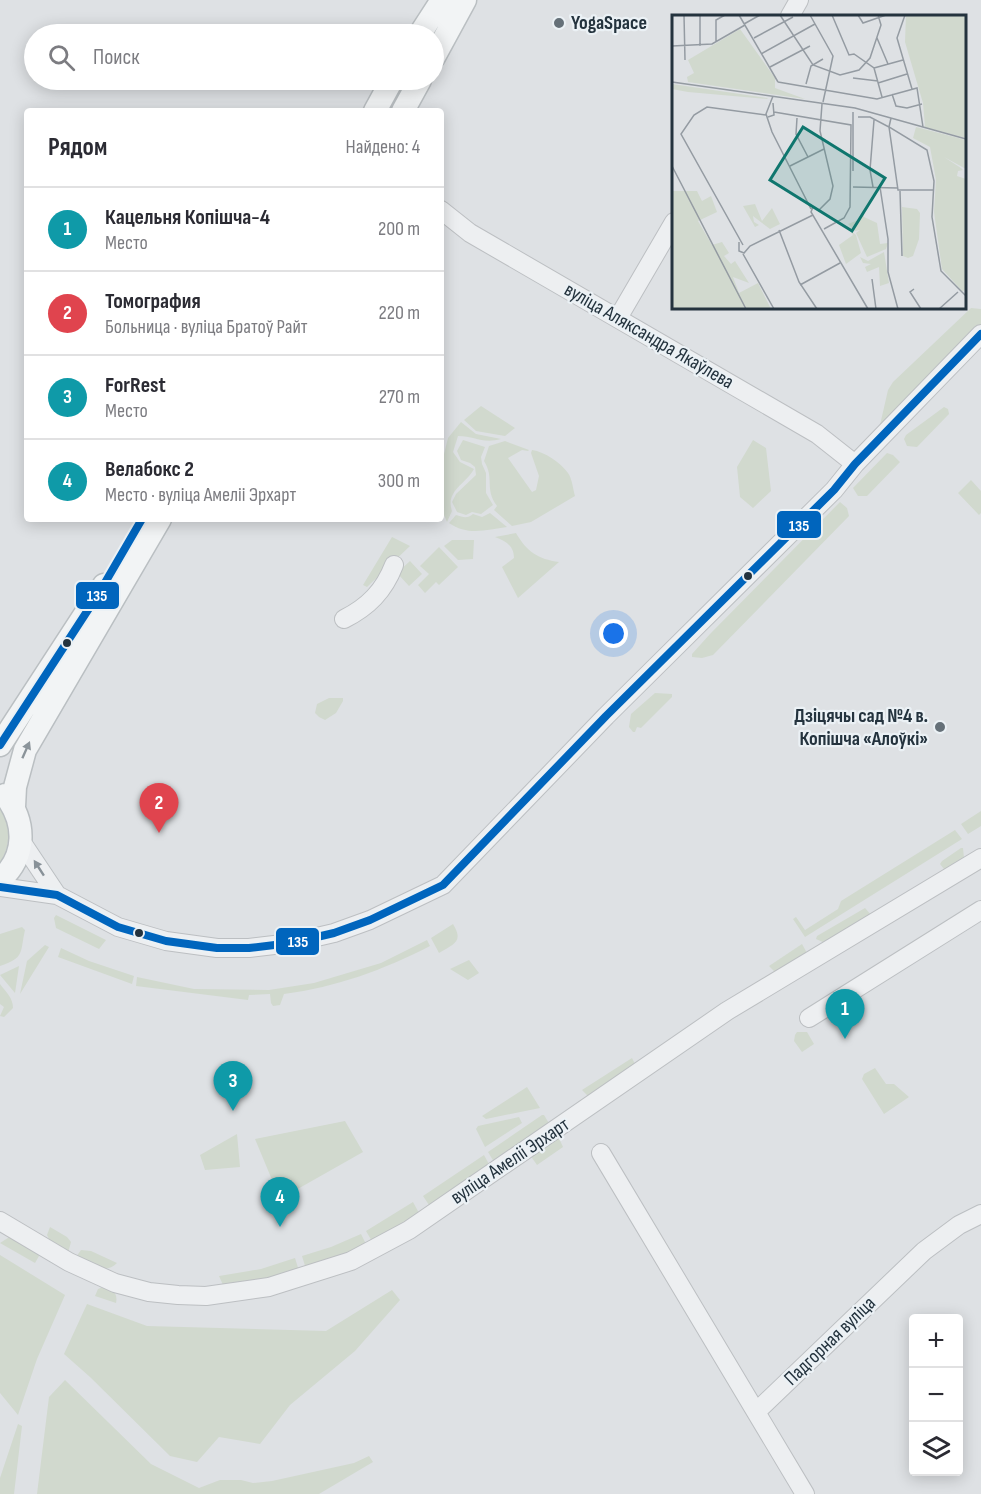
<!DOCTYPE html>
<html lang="ru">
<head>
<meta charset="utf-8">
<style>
	:root { --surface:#fff; --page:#f2f2f3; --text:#2b2b33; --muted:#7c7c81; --line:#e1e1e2; --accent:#0b8043 }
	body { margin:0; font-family:"Sofia Sans Condensed",sans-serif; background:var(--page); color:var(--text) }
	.controls { position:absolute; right:18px; bottom:18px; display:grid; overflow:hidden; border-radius:6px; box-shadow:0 3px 15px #0003 }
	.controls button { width:54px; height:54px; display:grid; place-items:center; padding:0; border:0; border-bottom:2px solid var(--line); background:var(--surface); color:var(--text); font:30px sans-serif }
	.you { position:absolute; left:614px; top:634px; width:21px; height:21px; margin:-15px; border:4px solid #fff; border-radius:50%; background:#1a73e8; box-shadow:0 0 0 9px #1a73e833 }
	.badge { display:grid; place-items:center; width:39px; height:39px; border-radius:50%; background:var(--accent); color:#fff; font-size:20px; font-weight:700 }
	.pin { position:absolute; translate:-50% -50px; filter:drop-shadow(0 2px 3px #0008) }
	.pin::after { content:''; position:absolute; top:32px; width:21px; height:18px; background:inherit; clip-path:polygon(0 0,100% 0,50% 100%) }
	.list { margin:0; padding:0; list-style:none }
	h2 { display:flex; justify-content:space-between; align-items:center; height:78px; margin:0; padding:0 24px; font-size:26px }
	h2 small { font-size:20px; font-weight:400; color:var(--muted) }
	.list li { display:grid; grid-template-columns:39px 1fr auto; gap:18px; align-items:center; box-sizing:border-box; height:84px; padding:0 24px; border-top:2px solid var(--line) }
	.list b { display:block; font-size:22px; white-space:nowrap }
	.list p { margin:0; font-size:20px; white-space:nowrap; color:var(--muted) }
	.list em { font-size:20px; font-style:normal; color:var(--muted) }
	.icon { flex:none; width:33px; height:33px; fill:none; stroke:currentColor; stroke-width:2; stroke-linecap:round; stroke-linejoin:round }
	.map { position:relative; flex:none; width:981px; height:1494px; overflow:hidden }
	.search { position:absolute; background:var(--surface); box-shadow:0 3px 15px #0003; left:24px; top:24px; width:420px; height:66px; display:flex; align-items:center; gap:15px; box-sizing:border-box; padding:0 21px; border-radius:33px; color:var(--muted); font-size:22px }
	.panel { position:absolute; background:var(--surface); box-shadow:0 3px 15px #0003; left:24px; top:108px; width:420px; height:414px; border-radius:6px }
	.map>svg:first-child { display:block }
	.green { fill:#d1d9ce }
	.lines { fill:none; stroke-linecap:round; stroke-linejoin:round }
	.minor-casing { stroke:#bcbfc2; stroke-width:20 }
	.major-casing { stroke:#babfc2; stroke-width:25 }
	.minor { stroke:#edeff1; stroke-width:18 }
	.major { stroke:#f2f4f5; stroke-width:22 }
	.bus-1-casing { stroke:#ebf1f5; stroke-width:12 }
	.bus-1 { stroke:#0065bd; stroke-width:8 }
	.oneway { fill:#8b949a }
	.oneway2 { fill:#889198 }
	.poi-dot { fill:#657078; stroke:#ebf1f5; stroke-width:2 }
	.bus-dot { fill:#24333e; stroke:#ebf1f5; stroke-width:2 }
	.labels { text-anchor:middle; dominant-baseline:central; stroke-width:4.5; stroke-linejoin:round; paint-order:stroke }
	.poi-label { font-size:20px; font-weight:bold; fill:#24333e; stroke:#ebf1f5; text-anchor:start }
	.street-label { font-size:20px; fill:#24333e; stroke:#ebf1f5 }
	.inset-road { fill:none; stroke:#949ba2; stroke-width:1.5 }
	.view { fill:#0f766e; fill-opacity:0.15; stroke:#0f766e; stroke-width:3 }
	.inset-edge { fill:none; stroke:#24333e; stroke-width:3 }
	.line-badge { stroke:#ebf1f5; stroke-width:2 }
	.badge-label { font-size:16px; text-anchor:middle; font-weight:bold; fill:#fff }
</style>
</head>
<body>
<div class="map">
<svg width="981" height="1494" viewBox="0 0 981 1494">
	<rect width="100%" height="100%" fill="#dee1e4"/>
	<path class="green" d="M971 308 981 309V325L887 425H880L888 390 893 382Z
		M481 406 515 428 505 436 476 431 464 420Z
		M944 407 948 409 949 414 917 447 907 446 904 439 906 435Z
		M461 422 476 434 501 439C482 444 475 436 458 436L453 452 460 462 474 469C466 484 445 491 452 511L447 522 441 508 444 454 448 438Z
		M463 440 485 447 481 457 482 464 486 473V493L493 505 481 514 472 512 466 515 457 512 452 502 456 494 476 475 475 467 470 463 461 460 457 451Z
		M753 440 766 448 771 491 753 508 740 497 737 467Z
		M505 441 529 450 528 451 522 450 508 458 532 492 536 490 539 476 531 453 532 450C545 452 560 462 568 473 572 478 573 489 575 496L531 522 512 526 494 510 497 506C484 488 495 479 484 461L489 446Z
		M887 453 893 455 900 462 867 496H858L853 488Z
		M971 480 981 491V513L979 515 958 493Z
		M840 502 847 508 849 516 713 655 702 658 692 657V654L710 634Z
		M490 513 507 527C487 530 467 536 449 523L456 515C463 517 467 519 473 514L482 517Z
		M516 533C527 552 538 559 559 562L518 598 502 567 514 558C514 545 505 541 495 537Z
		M392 537 410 546 367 587 363 585Z
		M452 540H474L473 559 458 560 444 546Z
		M439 547 458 567 439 585 436 582 425 593 418 585 429 574 420 566Z
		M410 561 422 574 409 586 397 573Z
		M655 693 672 694V697L641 728 637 727 635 732H633L629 727 631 714Z
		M329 698H343V701L336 713 325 720 319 717 315 713 317 704Z
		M0 808C11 827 11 844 0 863Z
		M981 811V826L968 834 961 824Z
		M955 830 962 839 805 937 793 919 796 917 805 930 838 909 841 901Z
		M961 848H963L964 858 947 873 940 864 942 861Z
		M865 908 872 916 827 944 816 939 817 936Z
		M56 915 106 940 99 949 56 928 54 918Z
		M453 924C464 942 454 944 439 953L431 938Z
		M22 927 25 930C20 952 25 958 0 966V934Z
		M427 940 430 946C383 970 337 987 284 994L280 1005 273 1006 271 1003 270 994 249 995 248 1000 136 986 137 977 194 989 269 990 314 983 381 963Z
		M802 944 807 953 776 973 769 966Z
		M45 945 49 947 20 994 27 961Z
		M61 948 89 961 134 976 132 984 58 957Z
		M469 960 479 973 468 980 450 969Z
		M19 966 15 993 0 975Z
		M0 984C6 992 13 998 13 1008L4 1017 0 1016 4 1007 0 1004Z
		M797 1032H807L814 1044 802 1052 794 1041 795 1035Z
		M632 1058 635 1064 592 1096 587 1095 582 1090Z
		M875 1068 886 1084H894L909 1097 884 1114 862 1079 864 1074Z
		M527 1087 540 1108 486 1119 482 1116Z
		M542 1115H544L550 1125 494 1162 488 1152Z
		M519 1117 522 1123 485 1147 476 1129 478 1126Z
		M345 1121 363 1152 280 1199 255 1139Z
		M237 1134 240 1167 205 1170 200 1155Z
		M558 1136 563 1147 537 1165 530 1155Z
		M484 1155 490 1166 429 1205 423 1196Z
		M413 1202 419 1213 373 1243 366 1231Z
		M50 1227 67 1237 71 1242 68 1253 50 1241 47 1235Z
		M361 1234 367 1246 306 1269 302 1256 331 1247Z
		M11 1236 38 1251 39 1256 35 1263 0 1243Z
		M81 1250 91 1251 117 1263C105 1276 89 1263 76 1257Z
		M0 1255 65 1295 37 1359 18 1415 0 1393Z
		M295 1258 299 1271 264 1281 223 1285 219 1276 261 1269Z
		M105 1286C113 1290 118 1293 116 1303L95 1296 98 1289Z
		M392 1290 400 1300 355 1351 290 1405 260 1444 219 1437 197 1462 170 1456 90 1377 64 1354 87 1304 147 1326 326 1331Z
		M65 1380 151 1464 199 1488 220 1480H241L253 1483 272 1481 354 1463 369 1456 373 1462 319 1494H37L49 1397Z
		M18 1424 22 1426 14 1494H0V1478Z"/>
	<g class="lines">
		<g class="minor-casing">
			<path id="minor" d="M790 16 799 0
				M441 210 470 233 817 434 855 464
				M618 318 674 222
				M344 619C368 607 384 591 394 565
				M21 841 57 895
				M0 887 57 895 118 927 166 941 217 948H249L291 943 334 933 370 920 443 885 606 716 834 490 855 464 981 334
				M809 1018 981 910
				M601 1153 805 1494
				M0 1221 69 1262 115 1283 149 1292 178 1295 206 1296 269 1287 351 1261 409 1230 727 1011 981 858
				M756 1412 924 1251 959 1225 981 1214"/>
		</g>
		<g class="major-casing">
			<path id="major" d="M420 34 442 0
				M434 57 465 0
				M375 111 392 80
				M403 111 420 80
				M0 745 104 585
				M14 807 15 787 25 750 160 519
				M0 880C27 856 26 822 5 795"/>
		</g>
		<use href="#minor" class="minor"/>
		<use href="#major" class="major"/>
		<g class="bus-1-casing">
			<path id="bus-1" d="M0 745 99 593 142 519
				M0 887 57 895 118 927 166 941 217 948H249L291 943 334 933 370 920 443 885 606 716 834 490 855 464 981 334"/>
		</g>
		<use href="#bus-1" class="bus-1"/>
	</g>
	<defs><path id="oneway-solid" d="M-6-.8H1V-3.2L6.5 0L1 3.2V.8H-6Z" transform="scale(1.5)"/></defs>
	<use class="oneway" href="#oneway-solid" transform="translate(26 750) rotate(-66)"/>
	<use class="oneway2" href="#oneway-solid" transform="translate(39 868) rotate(-123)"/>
	<g class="poi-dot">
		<circle cx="559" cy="23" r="6"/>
		<circle cx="940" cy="727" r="6"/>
	</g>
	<g class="bus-dot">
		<circle cx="748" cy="576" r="5"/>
		<circle cx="67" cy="643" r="5"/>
		<circle cx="139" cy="933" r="5"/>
	</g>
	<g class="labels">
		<g class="poi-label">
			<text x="571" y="23">YogaSpace</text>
			<text x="928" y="716" text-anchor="end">Дзіцячы сад №4 в.<tspan x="928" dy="23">Копішча «Алоўкі»</tspan></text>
		</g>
		<g class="street-label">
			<text transform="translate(649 336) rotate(30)">вуліца Аляксандра Якаўлева</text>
			<text transform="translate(510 1161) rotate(-34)">вуліца Амеліі Эрхарт</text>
			<text transform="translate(830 1341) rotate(-44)">Падгорная вуліца</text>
		</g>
	</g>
	<g transform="translate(672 15)">
		<rect width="294" height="294" fill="#dee1e4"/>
		<path d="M234 0H294V123L253 112 251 88 233 27ZM68 14 103 63V73L133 84 16 67 15 62 22 58 16 45ZM0 69 95 83 96 84 16 77 0 74ZM244 112 294 125V154L272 142 289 153 291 155 286 156 285 161 294 164V275L290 276 270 254 262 197 264 165 258 132 241 123ZM0 176H25L30 186 39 181 45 197 26 206 40 230 50 227 57 238 52 241 59 249 63 246 77 268 61 262 67 278 86 268 99 294H0ZM83 189 90 206 100 193 108 209 98 214 81 201 82 207 87 210 83 212 71 191ZM230 192 245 194 248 198 247 224 241 241 236 243 231 241ZM191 195 192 202 205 208 208 229 216 228 214 234 195 242 184 218 188 215 183 216 176 209 186 205ZM176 213 184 220 189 238 174 249 167 230 181 220ZM212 237 217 268 208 271 207 252 195 257 193 252 199 249 191 248 188 242 196 246Z" fill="#d1d9ce"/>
		<path class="inset-road" d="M12 0 13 45M67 0 106 67M108 0 141 50 168 60 187 55 198 43 209 10 206 0M138 0 161 41 151 87M160 0 177 40 182 39 202 53 210 82M186 0 191 8 214 0M233 0 225 23 240 74M72 9 88 0M82 23 121 2M205 23 216 49M44 27V5L53 0M0 31 40 29 73 10M28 31V0M89 39 143 9M98 52 138 31M202 53 231 45M181 63 206 66M0 67 183 93 294 124M106 67 205 84 245 73 251 112M206 68 235 59M134 69 139 51 151 44M220 79 224 91 235 93 250 89M101 81 94 99 100 117 139 194M102 97 179 110 178 192 172 203 152 214M96 102 102 100 101 88M186 102H198L217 112 226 175H261M125 103 124 119 136 142M219 103 217 112 255 135 262 166 260 202 269 256 294 281M0 151 74 294M118 151 152 134M181 156V97M181 172 226 173M201 172 198 155 202 105M208 172 216 224V257L226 294M228 176 230 241M141 192 139 197 196 294M146 196 158 184 161 171 148 116 150 89M107 215 127 267 145 294M67 227V236L72 238 78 231 141 200M71 230 9 119 22 100 35 92 94 100M71 239 102 294M200 264 204 294M128 270 168 248M242 274 238 277 249 294M267 294 286 277"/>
		<path class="view" d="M131 112 213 163 180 216 98 165Z"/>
		<rect width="294" height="294" class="inset-edge"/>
	</g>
	<g class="line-badge">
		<rect x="776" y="510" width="46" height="29" rx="6" fill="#0065bd"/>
		<rect x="75" y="581" width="45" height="29" rx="6" fill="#0065bd"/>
		<rect x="275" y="927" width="45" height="29" rx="6" fill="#0065bd"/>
	</g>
	<g class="badge-label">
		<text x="799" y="531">135</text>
		<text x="97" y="601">135</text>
		<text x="298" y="947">135</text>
	</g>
</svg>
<div class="controls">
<button>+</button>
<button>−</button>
<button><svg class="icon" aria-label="layers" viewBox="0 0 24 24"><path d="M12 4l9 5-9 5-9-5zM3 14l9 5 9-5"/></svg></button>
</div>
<div class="you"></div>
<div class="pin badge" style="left:845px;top:1039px;background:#0f9aa8">1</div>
<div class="pin badge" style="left:159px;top:833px;background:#e0444e">2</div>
<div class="pin badge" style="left:233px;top:1111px;background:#0f9aa8">3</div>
<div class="pin badge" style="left:280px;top:1227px;background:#0f9aa8">4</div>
<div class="search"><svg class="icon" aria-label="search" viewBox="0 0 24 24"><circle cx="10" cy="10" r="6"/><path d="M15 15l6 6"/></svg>Поиск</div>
<section class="panel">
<h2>Рядом<small>Найдено: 4</small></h2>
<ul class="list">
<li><span class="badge" style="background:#0f9aa8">1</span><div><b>Кацельня Копішча-4</b><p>Место</p></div><em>200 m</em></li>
<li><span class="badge" style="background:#e0444e">2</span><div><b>Томография</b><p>Больница · вуліца Братоў Райт</p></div><em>220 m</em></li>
<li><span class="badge" style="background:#0f9aa8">3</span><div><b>ForRest</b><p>Место</p></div><em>270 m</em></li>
<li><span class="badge" style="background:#0f9aa8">4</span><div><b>Велабокс 2</b><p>Место · вуліца Амеліі Эрхарт</p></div><em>300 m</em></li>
</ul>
</section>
</div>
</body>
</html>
